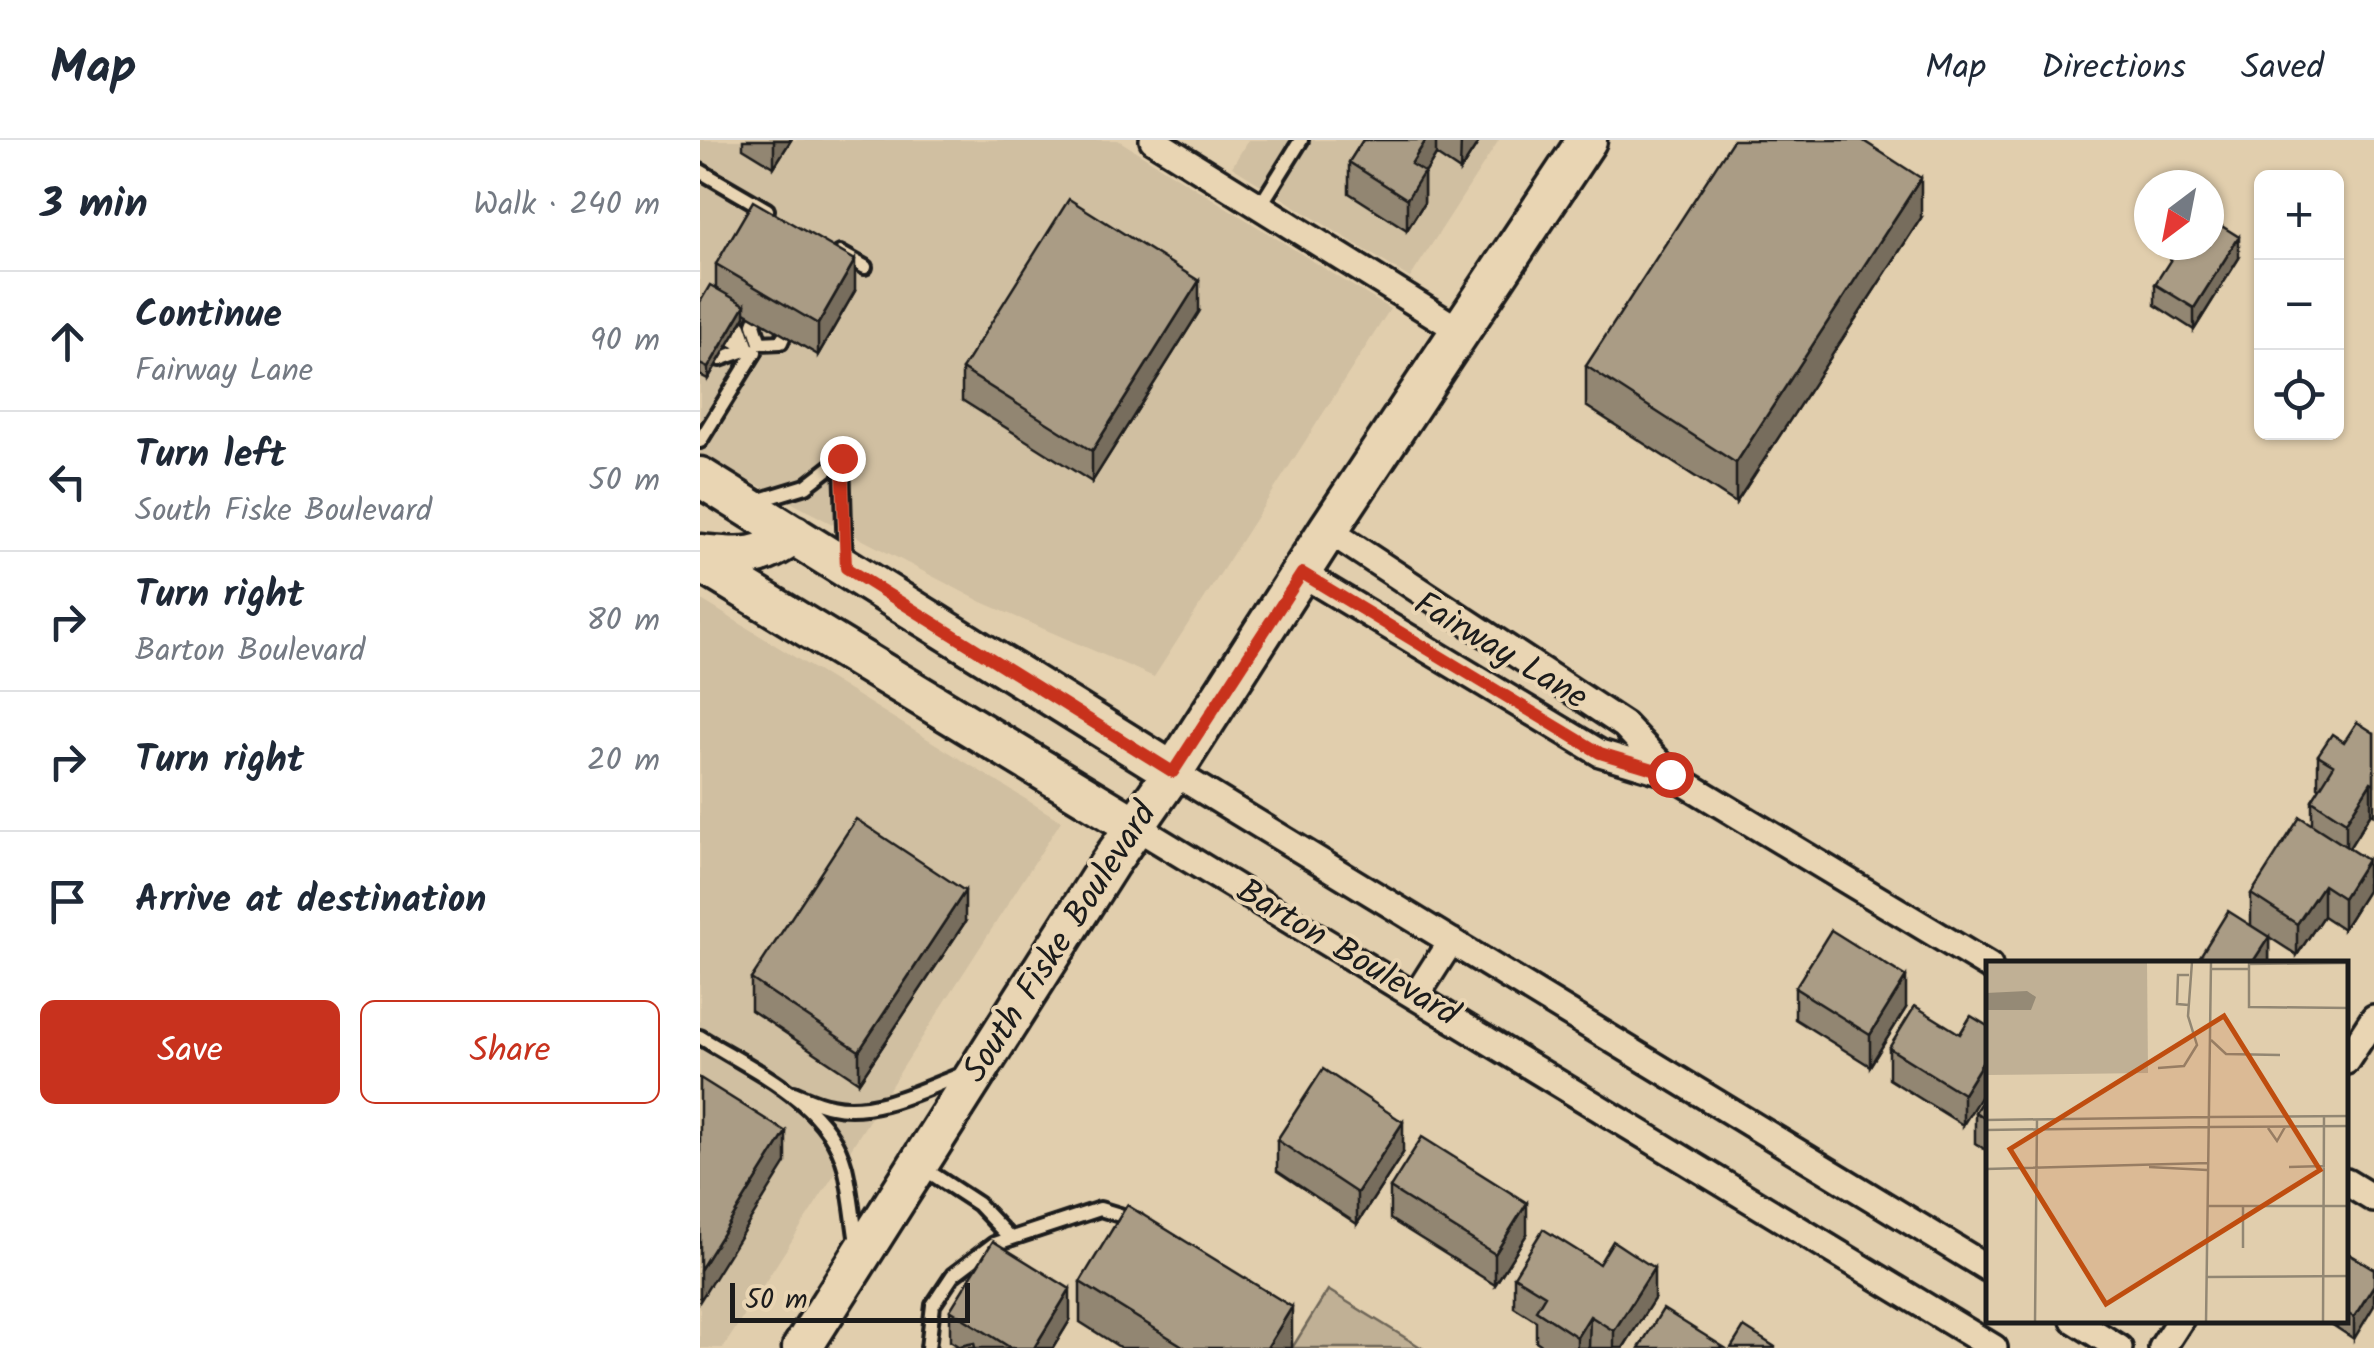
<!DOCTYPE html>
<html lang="en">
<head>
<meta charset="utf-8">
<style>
	:root { --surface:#fff; --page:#f2f2f3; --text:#1f2937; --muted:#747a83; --line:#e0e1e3; --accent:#c8321e }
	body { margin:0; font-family:Kalam,sans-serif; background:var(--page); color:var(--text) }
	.controls { position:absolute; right:30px; top:30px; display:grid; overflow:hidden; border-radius:15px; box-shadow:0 2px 8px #0004 }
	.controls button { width:90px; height:90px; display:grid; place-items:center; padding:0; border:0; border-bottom:2px solid var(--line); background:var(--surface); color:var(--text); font:50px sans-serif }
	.compass { position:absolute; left:1434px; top:30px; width:90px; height:90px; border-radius:50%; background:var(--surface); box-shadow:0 2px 8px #0004; rotate:212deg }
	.scale { position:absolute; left:30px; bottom:25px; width:240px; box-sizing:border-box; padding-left:10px; border:5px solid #1c1c1c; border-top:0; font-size:28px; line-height:35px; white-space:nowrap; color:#1c1c1c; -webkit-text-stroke:8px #e9d5b3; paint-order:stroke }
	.stop { position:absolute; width:30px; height:30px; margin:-22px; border:8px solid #c8321e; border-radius:50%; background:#fff }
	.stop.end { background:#c8321e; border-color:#fff; box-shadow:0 2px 10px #0008 }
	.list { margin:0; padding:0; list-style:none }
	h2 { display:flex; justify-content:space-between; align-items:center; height:130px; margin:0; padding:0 40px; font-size:42px }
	h2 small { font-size:32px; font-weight:400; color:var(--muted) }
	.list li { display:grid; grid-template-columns:65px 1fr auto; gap:30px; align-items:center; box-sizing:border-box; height:140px; padding:0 40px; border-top:2px solid var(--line) }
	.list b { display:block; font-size:38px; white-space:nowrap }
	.list p { margin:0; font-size:32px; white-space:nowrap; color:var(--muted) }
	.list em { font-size:32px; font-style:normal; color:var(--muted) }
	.actions { display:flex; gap:20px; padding:30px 40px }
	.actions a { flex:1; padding:22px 0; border:2px solid var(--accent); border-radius:15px; text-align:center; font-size:35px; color:var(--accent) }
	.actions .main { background:var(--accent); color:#fff }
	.icon { flex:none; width:55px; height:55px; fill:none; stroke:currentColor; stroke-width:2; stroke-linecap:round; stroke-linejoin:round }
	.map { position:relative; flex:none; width:1674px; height:1208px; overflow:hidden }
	header { display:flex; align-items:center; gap:60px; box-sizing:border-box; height:140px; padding:0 50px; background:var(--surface); border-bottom:2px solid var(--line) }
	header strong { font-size:48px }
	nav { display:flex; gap:55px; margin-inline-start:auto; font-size:35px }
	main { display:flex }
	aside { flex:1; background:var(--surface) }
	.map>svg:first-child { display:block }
	.built { fill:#d0bfa1 }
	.green { fill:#c0b095; stroke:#6e6658; stroke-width:2.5 }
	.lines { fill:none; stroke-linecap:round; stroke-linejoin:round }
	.service-casing { stroke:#1c1c1c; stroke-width:20 }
	.minor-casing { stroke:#1c1c1c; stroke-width:32 }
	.secondary-casing { stroke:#1c1c1c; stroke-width:45 }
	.service { stroke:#e9d5b3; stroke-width:12 }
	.minor { stroke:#e9d5b3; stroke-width:25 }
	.secondary { stroke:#e9d5b3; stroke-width:38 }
	.wall { fill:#928672; stroke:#1c1c1c; stroke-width:2.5 }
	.shaded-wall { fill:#776d5d; stroke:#1c1c1c; stroke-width:2.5 }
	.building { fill:#aa9c85; stroke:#1c1c1c; stroke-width:2.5 }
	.route { stroke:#c8321e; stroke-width:12 }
	.labels { text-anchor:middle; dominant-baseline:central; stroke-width:8; stroke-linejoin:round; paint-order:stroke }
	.street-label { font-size:35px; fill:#1c1c1c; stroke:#e9d5b3 }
	.inset-road { fill:none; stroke:#928773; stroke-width:2.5 }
	.view { fill:#bf4d0f; fill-opacity:0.15; stroke:#bf4d0f; stroke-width:5 }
	.inset-edge { fill:none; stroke:#1c1c1c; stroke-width:5 }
</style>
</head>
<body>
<header>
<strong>Map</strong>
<nav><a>Map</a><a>Directions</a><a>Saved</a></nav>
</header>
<main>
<aside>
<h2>3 min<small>Walk · 240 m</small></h2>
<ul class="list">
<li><svg class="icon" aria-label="ahead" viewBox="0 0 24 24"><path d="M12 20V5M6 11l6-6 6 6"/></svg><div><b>Continue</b><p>Fairway Lane</p></div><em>90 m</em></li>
<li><svg class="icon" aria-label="left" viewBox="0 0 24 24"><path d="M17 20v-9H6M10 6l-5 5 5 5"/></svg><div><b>Turn left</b><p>South Fiske Boulevard</p></div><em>50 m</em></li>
<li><svg class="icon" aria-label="right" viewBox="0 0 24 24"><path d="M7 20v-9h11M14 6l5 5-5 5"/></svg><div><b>Turn right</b><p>Barton Boulevard</p></div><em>80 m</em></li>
<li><svg class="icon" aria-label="right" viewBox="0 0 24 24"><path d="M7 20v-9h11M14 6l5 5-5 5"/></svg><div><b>Turn right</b></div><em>20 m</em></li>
<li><svg class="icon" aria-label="arrive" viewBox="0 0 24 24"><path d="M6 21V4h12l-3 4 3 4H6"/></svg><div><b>Arrive at destination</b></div></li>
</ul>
<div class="actions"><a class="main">Save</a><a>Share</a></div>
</aside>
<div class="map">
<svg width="1674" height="1208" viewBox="0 0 1674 1208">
	<rect width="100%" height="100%" fill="#e1cead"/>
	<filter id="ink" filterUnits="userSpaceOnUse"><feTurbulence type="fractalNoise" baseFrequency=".01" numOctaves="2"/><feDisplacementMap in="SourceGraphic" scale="20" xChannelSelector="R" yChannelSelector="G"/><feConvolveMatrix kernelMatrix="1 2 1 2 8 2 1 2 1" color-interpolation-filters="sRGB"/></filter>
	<g filter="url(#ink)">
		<path class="built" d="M0 0H418L690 169 454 537 282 462 0 315Z
			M548 0H799L710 138 532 27Z
			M0 459 361 681 23 1208H0Z"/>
		<path class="green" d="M628 1150 722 1208H592Z"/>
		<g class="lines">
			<g class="service-casing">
				<path id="service" d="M0 31 67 70
					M560 66 601 0
					M140 113 165 127
					M56 179 54 184 60 203 81 202 84 195
					M20 219 48 209 40 186
					M0 301 55 212 32 199
					M142 318 145 420
					M57 361 106 346 142 318
					M0 897C53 930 128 962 145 1027 151 1052 153 1078 157 1103
					M94 953C106 958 118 964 131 966 175 976 225 948 265 933
					M223 1028 278 1064 310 1098
					M228 1208 233 1165 253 1135 294 1104 400 1069 436 1080"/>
			</g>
			<g class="minor-casing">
				<path id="minor" d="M453 0 762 192
					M628 390 924 585 970 634
					M601 433 900 613 970 634 1289 826
					M473 632 1289 1129
					M435 686 1294 1208
					M716 856 751 801
					M1646 921 1674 878
					M1646 1042 1674 1059
					M1374 1180 1419 1208
					M1462 1208 1480 1180"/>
			</g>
			<g class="secondary-casing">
				<path id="secondary" d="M0 337 473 632
					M0 414C42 418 58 421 94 395
					M0 422 435 686
					M102 1208 409 724 473 632 628 390 887 0"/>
			</g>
			<use href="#service" class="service"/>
			<use href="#minor" class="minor"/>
			<use href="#secondary" class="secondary"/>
		</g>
		<path class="wall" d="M43 0H91L74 27 43 8Z
			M663 0H780L760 31 736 15 724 35V63L707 90 649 53V22Z
			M1221 78 1036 363 886 266V226Z
			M1539 118 1494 190 1455 165V144Z
			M16 124 155 151 118 215 45 172V176L8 239 0 235V162L16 148Z
			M499 172 392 342 262 260V229Z
			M1674 593V675L1671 673 1649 708 1667 751 1643 789 1623 776 1597 815 1569 797V823L1551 785V754L1612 684V660L1620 648 1618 646V615L1644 602Z
			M265 782 159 942 51 870V839Z
			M1095 848 1206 868 1170 926 1095 879Z
			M1271 876 1263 985 1189 939V908L1260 894Z
			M1289 950V1012L1275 1003V972Z
			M577 1000 703 1013 657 1084 577 1031Z
			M690 1048 827 1094 795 1145 690 1079Z
			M1646 1112 1674 1129 1654 1199 1625 1180H1646Z
			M814 1136 954 1159 923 1208H846L836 1201V1181L814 1167Z
			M380 1142 592 1208H421L380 1182Z
			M250 1170 370 1180 353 1208H250L258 1206 250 1201Z"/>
		<path class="shaded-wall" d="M74 0H91L74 27Z
			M726 0H736V15L724 35V63L707 90V59L711 24Z
			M761 0H780L760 31Z
			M1221 38V78L1036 363V323Z
			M1539 97V118L1494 190V168Z
			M155 120V151L118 215V184Z
			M499 141V172L392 342V311Z
			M45 165V176L8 239V228Z
			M1671 642V673L1646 713V682Z
			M1667 720V751L1643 789V758Z
			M1623 745V776L1597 815V784Z
			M265 751V782L159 942V911Z
			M1569 797V823H1552Z
			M1206 837V868L1170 926V895Z
			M1289 912V943L1263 985V954Z
			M703 982V1013L657 1084V1053Z
			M86 992V1023L0 1161V1130Z
			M827 1063V1094L795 1145V1114Z
			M954 1128V1159L923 1208H914V1191Z
			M1674 1145V1166L1654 1199V1177Z
			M370 1149V1180L353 1208H334Z
			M592 1167V1208H567Z
			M890 1176 889 1208H877V1197Z"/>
		<path class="building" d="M663 0H726L711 24 724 32 707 59 649 22Z
			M1033 0H1162L1221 38 1036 323 886 226Z
			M369 59 499 141 392 311 262 229Z
			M53 61 155 120 118 184 16 124Z
			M1509 78 1539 97 1494 168 1455 144 1480 105H1509Z
			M10 145 45 165 8 228 0 224V162Z
			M1657 582 1674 593V644L1671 642 1646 682 1612 660 1634 625 1618 615 1632 594 1644 602Z
			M1600 677 1667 720 1643 758 1623 745 1597 784 1551 754Z
			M156 679 265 751 159 911 51 839Z
			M1528 771 1569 797 1552 823H1496Z
			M1131 790 1206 837 1170 895 1095 848Z
			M1215 866 1260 894 1271 876 1289 887V912L1263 954 1189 908Z
			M623 929 703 982 657 1053 577 1000Z
			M0 938 86 992 0 1130Z
			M1289 950V981L1275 972Z
			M722 997 827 1063 795 1114 690 1048Z
			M427 1065 592 1167 567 1208H486L380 1142Z
			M843 1089 899 1124 913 1101 954 1128 914 1191 890 1176 877 1197 836 1170 845 1155 814 1136Z
			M293 1101 370 1149 334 1208H311L250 1170Z
			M1646 1112 1674 1129V1145L1654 1177 1646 1173Z
			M963 1169 1025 1208H939Z
			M1044 1187 1075 1207V1208H1031Z
			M274 1203 275 1208H250Z"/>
	</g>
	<g class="lines" filter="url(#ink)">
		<path class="route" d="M142 318 146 428 473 632 602 433 900 613 970 634"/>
	</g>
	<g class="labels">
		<g class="street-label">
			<text transform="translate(800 512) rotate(31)">Fairway Lane</text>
			<text transform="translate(361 803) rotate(-57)">South Fiske Boulevard</text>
			<text transform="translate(647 814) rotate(31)">Barton Boulevard</text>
		</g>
	</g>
	<g transform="translate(1286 821)">
		<rect width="362" height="362" fill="#e1cead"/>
		<path d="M0 1H161L162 112 0 114Z" fill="#c0b095"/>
		<path d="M41 30 50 36 45 49H0V32Z" fill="#958a76"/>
		<path class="inset-road" d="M363 2 263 3V46L363 47M225 8H262M203 44 191 43 192 14H203M225 79 240 93 294 94M172 107 198 105 211 84 202 55 206 1M224 156 363 155M0 159 224 156M223 166 363 165M282 167 291 180 299 166M0 169 222 166M163 206 221 209M303 206 339 205M0 208 222 202M222 245H363M257 245V287M221 316 363 315M49 362 51 158M220 362 225 1M337 362 338 155"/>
		<path class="view" d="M238 55 334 209 120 343 24 188Z"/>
		<rect width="362" height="362" class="inset-edge"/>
	</g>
</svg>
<div class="controls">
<button>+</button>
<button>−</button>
<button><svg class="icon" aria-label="locate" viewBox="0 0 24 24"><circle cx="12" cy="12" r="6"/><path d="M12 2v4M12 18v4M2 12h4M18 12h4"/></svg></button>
</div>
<svg class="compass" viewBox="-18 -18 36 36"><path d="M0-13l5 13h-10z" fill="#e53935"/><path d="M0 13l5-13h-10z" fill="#747a83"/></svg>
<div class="scale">50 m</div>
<div class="stop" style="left:970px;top:634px"></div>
<div class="stop end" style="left:142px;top:318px"></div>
</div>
</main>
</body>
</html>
